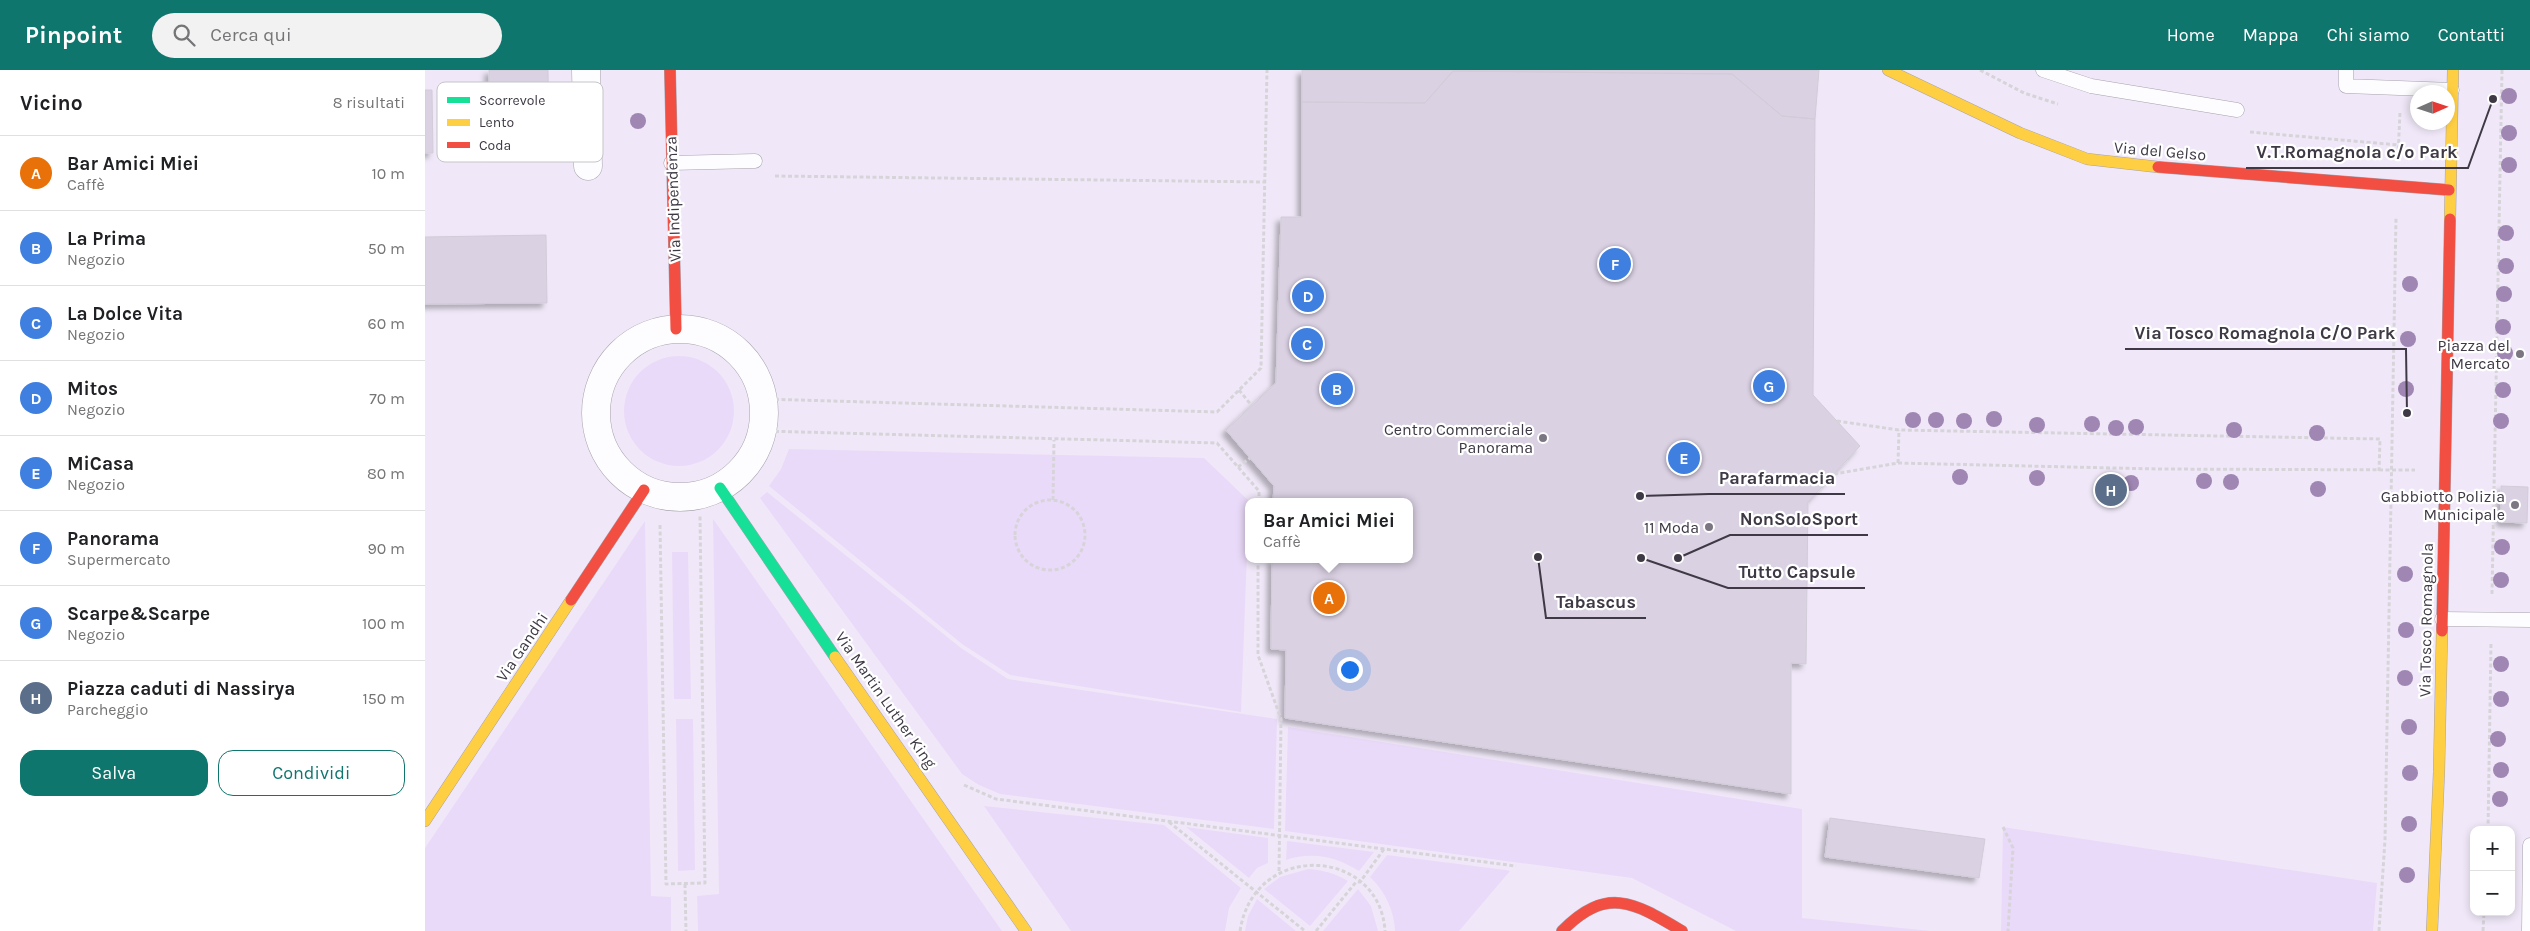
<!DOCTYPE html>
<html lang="it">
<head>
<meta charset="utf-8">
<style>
	:root { --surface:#fff; --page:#f2f2f2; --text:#202124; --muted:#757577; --line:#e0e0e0; --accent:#0f766e }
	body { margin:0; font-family:Karla,sans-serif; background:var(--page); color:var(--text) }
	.controls { position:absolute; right:15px; bottom:15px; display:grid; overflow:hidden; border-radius:10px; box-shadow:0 2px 8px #0003 }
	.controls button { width:45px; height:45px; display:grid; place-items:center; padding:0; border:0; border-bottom:1px solid var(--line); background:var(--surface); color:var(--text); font:25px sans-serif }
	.compass { position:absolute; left:1985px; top:15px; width:45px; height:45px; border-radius:50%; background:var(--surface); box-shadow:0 2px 8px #0003; rotate:87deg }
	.you { position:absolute; left:924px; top:599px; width:18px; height:18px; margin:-12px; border:4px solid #fff; border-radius:50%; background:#1a73e8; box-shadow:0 0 0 8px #1a73e833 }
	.badge { display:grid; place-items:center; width:32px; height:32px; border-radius:50%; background:var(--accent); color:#fff; font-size:16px; font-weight:700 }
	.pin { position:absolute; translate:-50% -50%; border:2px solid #fff; box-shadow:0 1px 5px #0006 }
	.popup { position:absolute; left:820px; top:428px; width:168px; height:65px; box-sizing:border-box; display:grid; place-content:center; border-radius:10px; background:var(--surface); filter:drop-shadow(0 1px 4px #0005); font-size:16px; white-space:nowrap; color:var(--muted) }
	.popup b { font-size:19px; color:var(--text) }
	.popup::after { content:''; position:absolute; left:50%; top:100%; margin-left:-10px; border:10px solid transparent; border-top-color:var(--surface) }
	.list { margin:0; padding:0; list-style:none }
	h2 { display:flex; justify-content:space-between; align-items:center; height:65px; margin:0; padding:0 20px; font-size:21px }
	h2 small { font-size:16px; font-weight:400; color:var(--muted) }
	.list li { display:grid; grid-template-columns:32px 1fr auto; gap:15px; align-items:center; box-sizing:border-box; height:75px; padding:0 20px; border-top:1px solid var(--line) }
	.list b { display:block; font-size:19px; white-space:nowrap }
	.list p { margin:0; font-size:16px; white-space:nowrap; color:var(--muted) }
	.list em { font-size:16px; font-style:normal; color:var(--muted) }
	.actions { display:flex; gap:10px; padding:15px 20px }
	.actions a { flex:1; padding:11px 0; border:1px solid var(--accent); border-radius:15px; text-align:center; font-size:18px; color:var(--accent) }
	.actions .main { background:var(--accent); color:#fff }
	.icon { flex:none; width:28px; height:28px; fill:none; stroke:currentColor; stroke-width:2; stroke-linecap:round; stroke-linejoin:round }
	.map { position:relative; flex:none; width:2105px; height:861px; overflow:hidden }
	header { display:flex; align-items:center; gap:30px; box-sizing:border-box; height:70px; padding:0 25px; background:var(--accent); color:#fff }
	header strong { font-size:24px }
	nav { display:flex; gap:28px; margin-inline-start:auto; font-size:18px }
	.search { width:350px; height:45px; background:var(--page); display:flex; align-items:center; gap:12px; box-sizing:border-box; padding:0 18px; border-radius:28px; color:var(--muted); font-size:19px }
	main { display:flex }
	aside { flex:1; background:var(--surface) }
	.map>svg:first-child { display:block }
	.green { fill:#eadaf9 }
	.building { fill:#dad1e3; stroke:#d2ccd8; filter:url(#shadow) }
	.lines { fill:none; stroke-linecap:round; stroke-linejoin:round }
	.lane-casing { stroke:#a7a2ad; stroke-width:15 }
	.street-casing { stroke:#a7a2ad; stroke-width:29 }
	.fast-casing { stroke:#a7a2ad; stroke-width:12 }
	.slow-casing { stroke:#a7a2ad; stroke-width:12 }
	.jam-casing { stroke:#a7a2ad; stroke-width:12 }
	.path { stroke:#d6d4d9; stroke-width:3; stroke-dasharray:4 2.5; stroke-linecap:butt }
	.lane { stroke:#fdfcfe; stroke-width:14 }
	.street { stroke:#fdfcfe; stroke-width:28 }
	.fast { stroke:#16e098; stroke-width:11 }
	.slow { stroke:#ffcf43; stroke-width:11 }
	.jam { stroke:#f24e42; stroke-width:11 }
	.tree { fill:#9f86b3 }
	.poi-dot { fill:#7c7683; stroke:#fff; stroke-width:2 }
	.labels { text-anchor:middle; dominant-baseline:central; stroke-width:4.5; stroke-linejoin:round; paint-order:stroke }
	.street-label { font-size:16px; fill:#3e3944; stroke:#fff }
	.poi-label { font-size:16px; fill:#3e3944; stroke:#fff; text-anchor:end }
	.key { fill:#fff; stroke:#c5c4c7; stroke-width:1 }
	.key-label { font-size:14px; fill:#3e3944 }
	.leader { fill:none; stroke:#3e3944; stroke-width:2 }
	.callout-dot { fill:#3e3944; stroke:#fff; stroke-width:2 }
	.callout-label { font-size:18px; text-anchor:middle; font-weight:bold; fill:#3e3944; stroke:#fff; stroke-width:4.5; stroke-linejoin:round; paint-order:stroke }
</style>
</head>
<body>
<header>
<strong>Pinpoint</strong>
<div class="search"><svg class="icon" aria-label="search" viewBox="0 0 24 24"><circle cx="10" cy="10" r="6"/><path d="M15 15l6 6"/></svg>Cerca qui</div>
<nav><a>Home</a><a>Mappa</a><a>Chi siamo</a><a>Contatti</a></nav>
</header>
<main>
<aside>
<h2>Vicino<small>8 risultati</small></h2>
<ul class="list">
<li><span class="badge" style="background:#e8710a">A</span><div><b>Bar Amici Miei</b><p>Caffè</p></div><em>10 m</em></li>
<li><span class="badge" style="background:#3f7fe0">B</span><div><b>La Prima</b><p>Negozio</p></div><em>50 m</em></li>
<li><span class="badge" style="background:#3f7fe0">C</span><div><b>La Dolce Vita</b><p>Negozio</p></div><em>60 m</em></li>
<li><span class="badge" style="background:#3f7fe0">D</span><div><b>Mitos</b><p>Negozio</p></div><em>70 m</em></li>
<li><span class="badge" style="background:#3f7fe0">E</span><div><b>MiCasa</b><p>Negozio</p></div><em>80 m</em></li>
<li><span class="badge" style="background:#3f7fe0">F</span><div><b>Panorama</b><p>Supermercato</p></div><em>90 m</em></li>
<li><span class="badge" style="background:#3f7fe0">G</span><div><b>Scarpe&amp;Scarpe</b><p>Negozio</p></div><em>100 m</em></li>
<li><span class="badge" style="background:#5c6f8a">H</span><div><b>Piazza caduti di Nassirya</b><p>Parcheggio</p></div><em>150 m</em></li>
</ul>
<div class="actions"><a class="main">Salva</a><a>Condividi</a></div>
</aside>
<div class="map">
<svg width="2105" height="861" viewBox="0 0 2105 861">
	<defs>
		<filter id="shadow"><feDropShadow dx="-4.5" dy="4.5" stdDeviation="2.5" flood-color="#0004"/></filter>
	</defs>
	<rect width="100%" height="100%" fill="#f0e8f8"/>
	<path class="green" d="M199 341a55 55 0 1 1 110 0a55 55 0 1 1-110 0Z
		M364 379 779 388 824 431 816 642 585 605 537 574 344 416 356 399Z
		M342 422 536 578 583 609 852 649 849 759 575 724 554 715 537 704 335 428Z
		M288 449 577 861H273L272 826 294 824Z
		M220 451 226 826 246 827V861H0V778Z
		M247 482H263L266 629H249Z
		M251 649H268L270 800 253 801Z
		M863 657 1377 739V848L1506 861H1311L1207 808 860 761Z
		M559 736 739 755 816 818 804 838 800 861H646Z
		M761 757 843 768V793L832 798 824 808Z
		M1578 757 1952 813 1948 861H1576Z
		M862 771 949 782 934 801C912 787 887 781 861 790Z
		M962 785 1081 800 1085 801 1034 861H970C969 840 960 821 945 807Z
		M883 799C898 800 910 803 923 811L885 856 839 819 855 807Z
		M933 819 946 836 953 861H898Z
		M832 829 871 861H820L823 846Z"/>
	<path class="building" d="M64 0H123L124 81 65 82Z
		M877 0H1394L1390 49 1357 46 1307 4 1028 1 1000 33 877 32Z
		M1028 1 1307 4 1357 46 1390 49 1388 325 1435 376 1383 432 1381 594 1366 593V724L860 648 861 580 846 579 847 489H984V432H848L849 416 801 360 851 313 856 147H877V32L1000 33Z
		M0 20H7L8 83H0Z
		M121 165 122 233 0 234V167Z
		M2076 416 2103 417 2102 453 2076 452Z
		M1405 748 1560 769 1554 808 1400 787Z"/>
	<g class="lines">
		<g class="lane-casing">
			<path id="lane" d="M1618 0 1666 16 1812 40
				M1921 0V16L2027 20
				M246 93 330 91
				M2017 549 2105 550
				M2104 861 2105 775"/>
		</g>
		<g class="street-casing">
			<path id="street" d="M161 0 163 96
				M171 343a84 84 0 1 1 168 0a84 84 0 1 1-168 0Z"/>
		</g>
		<g class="fast-casing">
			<path id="fast" d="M295 418 410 587"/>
		</g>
		<g class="slow-casing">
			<path id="slow" d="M1463 0 1595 63 1662 89 1733 97
				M2025 149 2028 0
				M410 587 601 861
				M0 751 146 530
				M2007 861 2014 702 2017 561"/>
		</g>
		<g class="jam-casing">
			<path id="jam" d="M245 0 251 259
				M1733 97 2024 120
				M146 530 219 420
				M2017 561 2025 149
				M1137 861C1182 815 1210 833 1257 861"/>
		</g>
		<path class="path" d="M1555 0 1599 23 1633 34
			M1825 62 1974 75
			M1973 86 1975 42
			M350 106 840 112
			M814 320 827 336
			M337 329 792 342 836 298 842 0
			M1412 351 1474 360 1955 369 1954 401
			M337 361 792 373 834 421V432
			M1473 393 1474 360
			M813 397 825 388
			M1409 404 1473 393 1732 399 1990 400
			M628 430 629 370
			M590 465a35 35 0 1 1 70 0a35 35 0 1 1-70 0Z
			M235 455 241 814 280 813 275 446
			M833 489V585L856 649 854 803
			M2067 524 2077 0
			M539 715 571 729 1091 796
			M744 752 880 861
			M1578 757 1588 778 1583 861
			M2063 760 2066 573
			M260 814 261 861
			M815 861C829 770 955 777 960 861
			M891 861 931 812H935L959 779
			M1954 861 1960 770 1971 147
			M2058 861 2059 842"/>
		<use href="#lane" class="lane"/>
		<use href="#street" class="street"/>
		<use href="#fast" class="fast"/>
		<use href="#slow" class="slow"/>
		<use href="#jam" class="jam"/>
	</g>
	<g class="tree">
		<circle cx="2084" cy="26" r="8"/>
		<circle cx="213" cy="51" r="8"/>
		<circle cx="2084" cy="63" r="8"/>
		<circle cx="2084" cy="95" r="8"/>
		<circle cx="2081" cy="163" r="8"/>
		<circle cx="2081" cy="196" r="8"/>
		<circle cx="1985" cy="214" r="8"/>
		<circle cx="2079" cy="224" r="8"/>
		<circle cx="2078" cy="257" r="8"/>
		<circle cx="1983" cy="269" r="8"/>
		<circle cx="2080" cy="283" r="8"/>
		<circle cx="1981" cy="319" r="8"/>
		<circle cx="2078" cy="320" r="8"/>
		<circle cx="1569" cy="349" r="8"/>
		<circle cx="1488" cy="350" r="8"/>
		<circle cx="1511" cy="350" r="8"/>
		<circle cx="1539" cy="351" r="8"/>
		<circle cx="2076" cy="351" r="8"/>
		<circle cx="1667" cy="354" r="8"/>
		<circle cx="1612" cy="355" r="8"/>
		<circle cx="1711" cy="357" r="8"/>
		<circle cx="1691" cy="358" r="8"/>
		<circle cx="1809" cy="360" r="8"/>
		<circle cx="1892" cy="363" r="8"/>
		<circle cx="1535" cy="407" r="8"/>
		<circle cx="1612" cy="408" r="8"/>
		<circle cx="1779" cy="411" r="8"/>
		<circle cx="1806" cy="412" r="8"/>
		<circle cx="1706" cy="413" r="8"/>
		<circle cx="1893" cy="419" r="8"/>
		<circle cx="2077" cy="477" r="8"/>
		<circle cx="1980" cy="504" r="8"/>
		<circle cx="2076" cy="510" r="8"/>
		<circle cx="1981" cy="560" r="8"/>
		<circle cx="2076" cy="594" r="8"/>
		<circle cx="1980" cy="608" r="8"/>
		<circle cx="2076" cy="629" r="8"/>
		<circle cx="1984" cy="657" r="8"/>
		<circle cx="2073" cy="669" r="8"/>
		<circle cx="2076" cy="700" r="8"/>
		<circle cx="1985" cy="703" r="8"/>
		<circle cx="2075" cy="729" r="8"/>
		<circle cx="1984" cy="754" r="8"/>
		<circle cx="1982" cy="805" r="8"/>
	</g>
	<g class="poi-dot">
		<circle cx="2095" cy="284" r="5"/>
		<circle cx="1118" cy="368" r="5"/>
		<circle cx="2090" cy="435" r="5"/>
		<circle cx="1284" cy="457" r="5"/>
	</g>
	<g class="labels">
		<g class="street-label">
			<text transform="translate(1735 81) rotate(5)">Via del Gelso</text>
			<text transform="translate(248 129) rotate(-92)">Via Indipendenza</text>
			<text transform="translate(2001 550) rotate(-89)">Via Tosco Romagnola</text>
			<text transform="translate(97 577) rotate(-56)">Via Gandhi</text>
			<text transform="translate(461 630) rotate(55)">Via Martin Luther King</text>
		</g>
		<g class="poi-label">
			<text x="2085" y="275">Piazza del<tspan x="2085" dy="18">Mercato</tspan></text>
			<text x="1108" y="359">Centro Commerciale<tspan x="1108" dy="18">Panorama</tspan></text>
			<text x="2080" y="426">Gabbiotto Polizia<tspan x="2080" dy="18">Municipale</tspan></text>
			<text x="1274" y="457">11 Moda</text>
		</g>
	</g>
	<rect x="12" y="12" width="166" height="80" rx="8" class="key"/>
	<rect x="22" y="27" width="23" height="6" fill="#16e098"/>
	<rect x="22" y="49" width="23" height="7" fill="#ffcf43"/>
	<rect x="22" y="72" width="23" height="6" fill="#f24e42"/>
	<g class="key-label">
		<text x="54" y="35">Scorrevole</text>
		<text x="54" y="57">Lento</text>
		<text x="54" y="80">Coda</text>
	</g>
	<path class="leader" d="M2068 29L2043 98H1821M1982 343L1981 279H1700M1215 426L1284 424H1420M1253 488L1305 465H1443M1216 488L1303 518H1440M1113 487L1121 548H1221"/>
	<g class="callout-dot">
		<circle cx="2068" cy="29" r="5"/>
		<circle cx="1982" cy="343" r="5"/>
		<circle cx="1215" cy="426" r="5"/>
		<circle cx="1253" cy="488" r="5"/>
		<circle cx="1216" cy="488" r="5"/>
		<circle cx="1113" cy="487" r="5"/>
	</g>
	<g class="callout-label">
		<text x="1932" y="88">V.T.Romagnola c/o Park</text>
		<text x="1840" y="269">Via Tosco Romagnola C/O Park</text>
		<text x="1352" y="414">Parafarmacia</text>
		<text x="1374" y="455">NonSoloSport</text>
		<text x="1372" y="508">Tutto Capsule</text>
		<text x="1171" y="538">Tabascus</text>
	</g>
</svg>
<div class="controls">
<button>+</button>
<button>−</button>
</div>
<svg class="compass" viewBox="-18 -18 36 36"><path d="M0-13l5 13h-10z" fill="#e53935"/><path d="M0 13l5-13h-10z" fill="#757577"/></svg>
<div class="you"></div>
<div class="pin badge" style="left:904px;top:528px;background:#e8710a">A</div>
<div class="popup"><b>Bar Amici Miei</b>Caffè</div>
<div class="pin badge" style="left:912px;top:319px;background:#3f7fe0">B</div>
<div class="pin badge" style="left:882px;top:274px;background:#3f7fe0">C</div>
<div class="pin badge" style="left:883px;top:226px;background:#3f7fe0">D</div>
<div class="pin badge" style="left:1259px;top:388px;background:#3f7fe0">E</div>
<div class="pin badge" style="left:1190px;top:194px;background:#3f7fe0">F</div>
<div class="pin badge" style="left:1344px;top:316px;background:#3f7fe0">G</div>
<div class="pin badge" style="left:1686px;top:420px;background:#5c6f8a">H</div>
</div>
</main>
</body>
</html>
